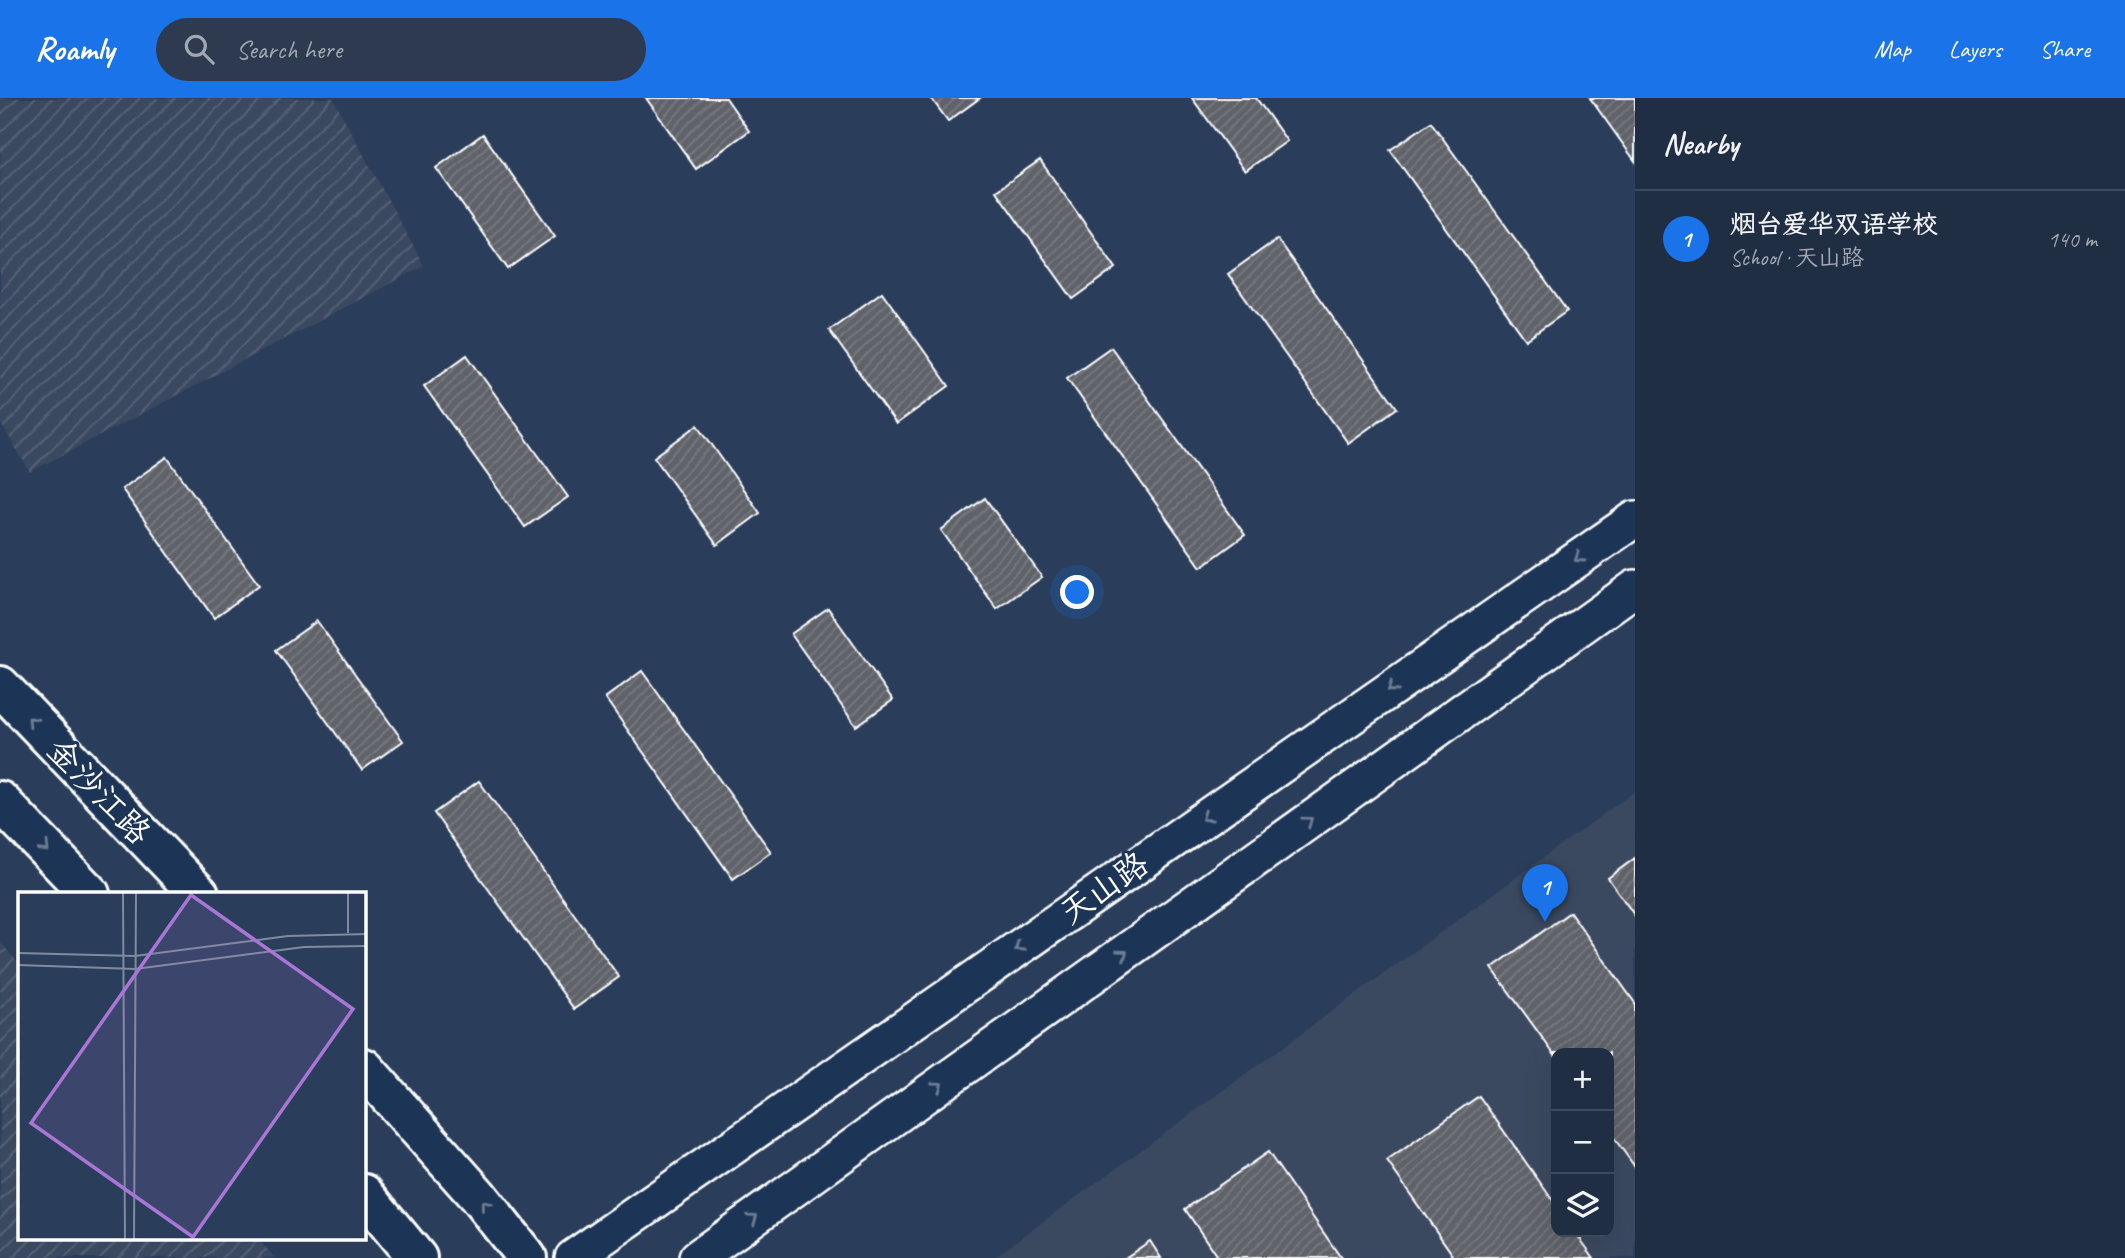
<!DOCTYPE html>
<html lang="en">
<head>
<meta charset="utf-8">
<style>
	:root { --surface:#202e44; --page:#2d3a4f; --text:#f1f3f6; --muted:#a2a8b2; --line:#3d4a5d; --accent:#1a73e8 }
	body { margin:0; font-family:Caveat,"LXGW WenKai TC",sans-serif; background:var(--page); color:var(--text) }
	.controls { position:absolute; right:21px; bottom:21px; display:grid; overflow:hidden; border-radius:14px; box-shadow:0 7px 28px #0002 }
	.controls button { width:63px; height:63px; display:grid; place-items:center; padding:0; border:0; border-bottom:2px solid var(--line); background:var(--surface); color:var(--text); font:35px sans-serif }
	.you { position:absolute; left:1078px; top:495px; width:24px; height:24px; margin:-18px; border:5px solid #fff; border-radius:50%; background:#1a73e8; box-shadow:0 0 0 10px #1a73e833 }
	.badge { display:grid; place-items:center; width:46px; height:46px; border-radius:50%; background:var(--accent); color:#fff; font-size:23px; font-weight:700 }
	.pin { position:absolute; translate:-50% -58px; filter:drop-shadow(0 2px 4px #0008) }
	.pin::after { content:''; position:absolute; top:37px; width:24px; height:21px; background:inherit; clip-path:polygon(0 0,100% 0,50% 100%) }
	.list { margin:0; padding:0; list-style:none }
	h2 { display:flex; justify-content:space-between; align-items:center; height:91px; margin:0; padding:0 28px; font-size:30px }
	h2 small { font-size:23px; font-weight:400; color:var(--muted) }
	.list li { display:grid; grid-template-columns:46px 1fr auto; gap:21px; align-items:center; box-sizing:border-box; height:98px; padding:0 28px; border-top:2px solid var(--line) }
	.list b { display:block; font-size:26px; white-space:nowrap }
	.list p { margin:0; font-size:23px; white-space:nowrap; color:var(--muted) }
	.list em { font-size:23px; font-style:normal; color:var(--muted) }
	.icon { flex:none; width:38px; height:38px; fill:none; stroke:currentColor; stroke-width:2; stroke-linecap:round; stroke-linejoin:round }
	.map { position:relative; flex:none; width:1635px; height:1160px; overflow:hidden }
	header { display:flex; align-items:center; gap:42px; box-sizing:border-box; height:98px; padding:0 35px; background:var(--accent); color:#fff }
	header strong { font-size:33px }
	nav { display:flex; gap:38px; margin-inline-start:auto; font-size:24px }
	.search { width:490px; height:63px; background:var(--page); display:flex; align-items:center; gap:18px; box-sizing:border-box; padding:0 24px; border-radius:38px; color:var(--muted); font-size:26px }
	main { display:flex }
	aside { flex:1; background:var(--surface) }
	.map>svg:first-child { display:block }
	.built { fill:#3a4960; fill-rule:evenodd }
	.industrial { fill:url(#industrial-furrows) }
	.building { fill:url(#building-hatch); stroke:#fff; stroke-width:2 }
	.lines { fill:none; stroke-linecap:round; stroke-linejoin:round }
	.secondary-casing { stroke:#fff; stroke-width:40 }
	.primary-casing { stroke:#fff; stroke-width:44 }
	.secondary { stroke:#1d3557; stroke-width:35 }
	.primary { stroke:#1d3557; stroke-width:38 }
	.oneway { stroke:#6c7c92 }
	.labels { text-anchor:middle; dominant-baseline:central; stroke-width:6; stroke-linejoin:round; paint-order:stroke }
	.street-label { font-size:33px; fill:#fff; stroke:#1d3557 }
	.inset-road { fill:none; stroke:#7f8b9d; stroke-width:2 }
	.view { fill:#a976d5; fill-opacity:0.15; stroke:#a976d5; stroke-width:3.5 }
	.inset-edge { fill:none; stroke:#fff; stroke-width:3.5 }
</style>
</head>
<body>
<header>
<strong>Roamly</strong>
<div class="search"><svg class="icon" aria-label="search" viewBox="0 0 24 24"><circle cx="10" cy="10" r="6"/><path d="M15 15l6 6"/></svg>Search here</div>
<nav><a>Map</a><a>Layers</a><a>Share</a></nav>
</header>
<main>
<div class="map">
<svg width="1635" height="1160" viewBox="0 0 1635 1160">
	<defs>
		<pattern id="industrial-furrows" width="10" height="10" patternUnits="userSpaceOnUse" patternTransform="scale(1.75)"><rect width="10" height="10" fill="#3a4960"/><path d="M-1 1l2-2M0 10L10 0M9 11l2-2" fill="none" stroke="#586478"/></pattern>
		<pattern id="building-hatch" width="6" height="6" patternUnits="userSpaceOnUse" patternTransform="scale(1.75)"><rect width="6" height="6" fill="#60626a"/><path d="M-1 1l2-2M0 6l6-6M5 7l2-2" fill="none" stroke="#787a80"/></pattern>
	</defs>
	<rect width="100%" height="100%" fill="#2a3e5b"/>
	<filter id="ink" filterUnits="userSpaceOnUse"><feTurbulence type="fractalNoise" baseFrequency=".0143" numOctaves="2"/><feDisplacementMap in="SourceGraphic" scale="14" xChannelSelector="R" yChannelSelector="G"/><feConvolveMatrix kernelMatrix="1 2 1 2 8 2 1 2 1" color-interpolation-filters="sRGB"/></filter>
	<g filter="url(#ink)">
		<path class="built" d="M1635 693V1160H993ZM1556 955H1609V1134H1556Z"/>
		<path class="industrial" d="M0 0H333L424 168 30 374 0 324Z
			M0 844 19 866V1141H258L275 1160H0Z"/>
		<path class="building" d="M646 0H726L749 33 696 71Z
			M931 0H980L948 23Z
			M1192 0H1256L1287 43 1245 73Z
			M1590 0H1635V63Z
			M1431 24 1567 213 1526 242 1390 52Z
			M483 36 555 138 508 171 436 70Z
			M1040 62 1116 170 1073 201 996 93Z
			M1277 141 1397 310 1348 345 1228 176Z
			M882 194 949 288 896 326 829 232Z
			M1111 249 1245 437 1201 469 1067 280Z
			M467 257 568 399 525 429 424 288Z
			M698 327 760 415 717 447 654 359Z
			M167 359 259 487 214 520 122 391Z
			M985 400 1042 479 997 511 941 432Z
			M828 510 893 602 856 628 791 536Z
			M317 523 403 643 362 672 276 552Z
			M642 573 771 754 733 781 605 600Z
			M479 683 619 879 574 911 434 715Z
			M1635 760V818L1608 780Z
			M1570 814 1635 905V1069L1609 1033V955H1556V959L1492 870Z
			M1479 998 1556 1107V1134H1575L1594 1160H1455L1387 1063Z
			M1268 1054 1341 1160H1218L1185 1111Z
			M1150 1143 1161 1160H1125Z"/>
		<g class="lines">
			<g class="secondary-casing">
				<path id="secondary" d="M573 1160 1635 421
					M697 1160 1635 490"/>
			</g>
			<g class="primary-casing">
				<path id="primary" d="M0 588 199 796
					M0 703 90 796
					M364 970 477 1097 527 1160
					M364 1096 417 1160"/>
			</g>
			<use href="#secondary" class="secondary"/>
			<use href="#primary" class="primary"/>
		</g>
		<defs><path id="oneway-chevron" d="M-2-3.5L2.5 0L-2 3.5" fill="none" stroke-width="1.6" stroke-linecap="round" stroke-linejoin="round" transform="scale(1.75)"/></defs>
		<g class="oneway">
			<use href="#oneway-chevron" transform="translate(1579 460) rotate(145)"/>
			<use href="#oneway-chevron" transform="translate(1392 590) rotate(145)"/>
			<use href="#oneway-chevron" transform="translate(32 623) rotate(-133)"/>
			<use href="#oneway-chevron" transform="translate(1206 719) rotate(145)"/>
			<use href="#oneway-chevron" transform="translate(1308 723) rotate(-36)"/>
			<use href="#oneway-chevron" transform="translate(45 750) rotate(46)"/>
			<use href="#oneway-chevron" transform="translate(1019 849) rotate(145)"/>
			<use href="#oneway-chevron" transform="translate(1123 856) rotate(-36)"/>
			<use href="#oneway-chevron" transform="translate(938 988) rotate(-36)"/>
			<use href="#oneway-chevron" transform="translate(485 1107) rotate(-129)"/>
			<use href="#oneway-chevron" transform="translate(753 1120) rotate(-36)"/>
		</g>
	</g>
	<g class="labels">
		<g class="street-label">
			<text transform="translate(99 693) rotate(46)">金沙江路</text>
			<text transform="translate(1104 790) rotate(-35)">天山路</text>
		</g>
	</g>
	<g transform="translate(18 794)">
		<rect width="348" height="348" fill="#2a3e5b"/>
		<path class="inset-road" d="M105 1 107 348M330 41V1M0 61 117 64 270 44 349 42M0 73 117 77 286 55 349 54M116 348 118 1"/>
		<path class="view" d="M173 3 335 117 175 345 13 231Z"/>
		<rect width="348" height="348" class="inset-edge"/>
	</g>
</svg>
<div class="controls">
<button>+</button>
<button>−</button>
<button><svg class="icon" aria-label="layers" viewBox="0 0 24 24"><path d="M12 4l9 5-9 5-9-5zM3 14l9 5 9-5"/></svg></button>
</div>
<div class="you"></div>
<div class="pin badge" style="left:1545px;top:824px">1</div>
</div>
<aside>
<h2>Nearby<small></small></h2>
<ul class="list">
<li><span class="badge">1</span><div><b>烟台爱华双语学校</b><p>School · 天山路</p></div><em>140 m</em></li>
</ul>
</aside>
</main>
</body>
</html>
